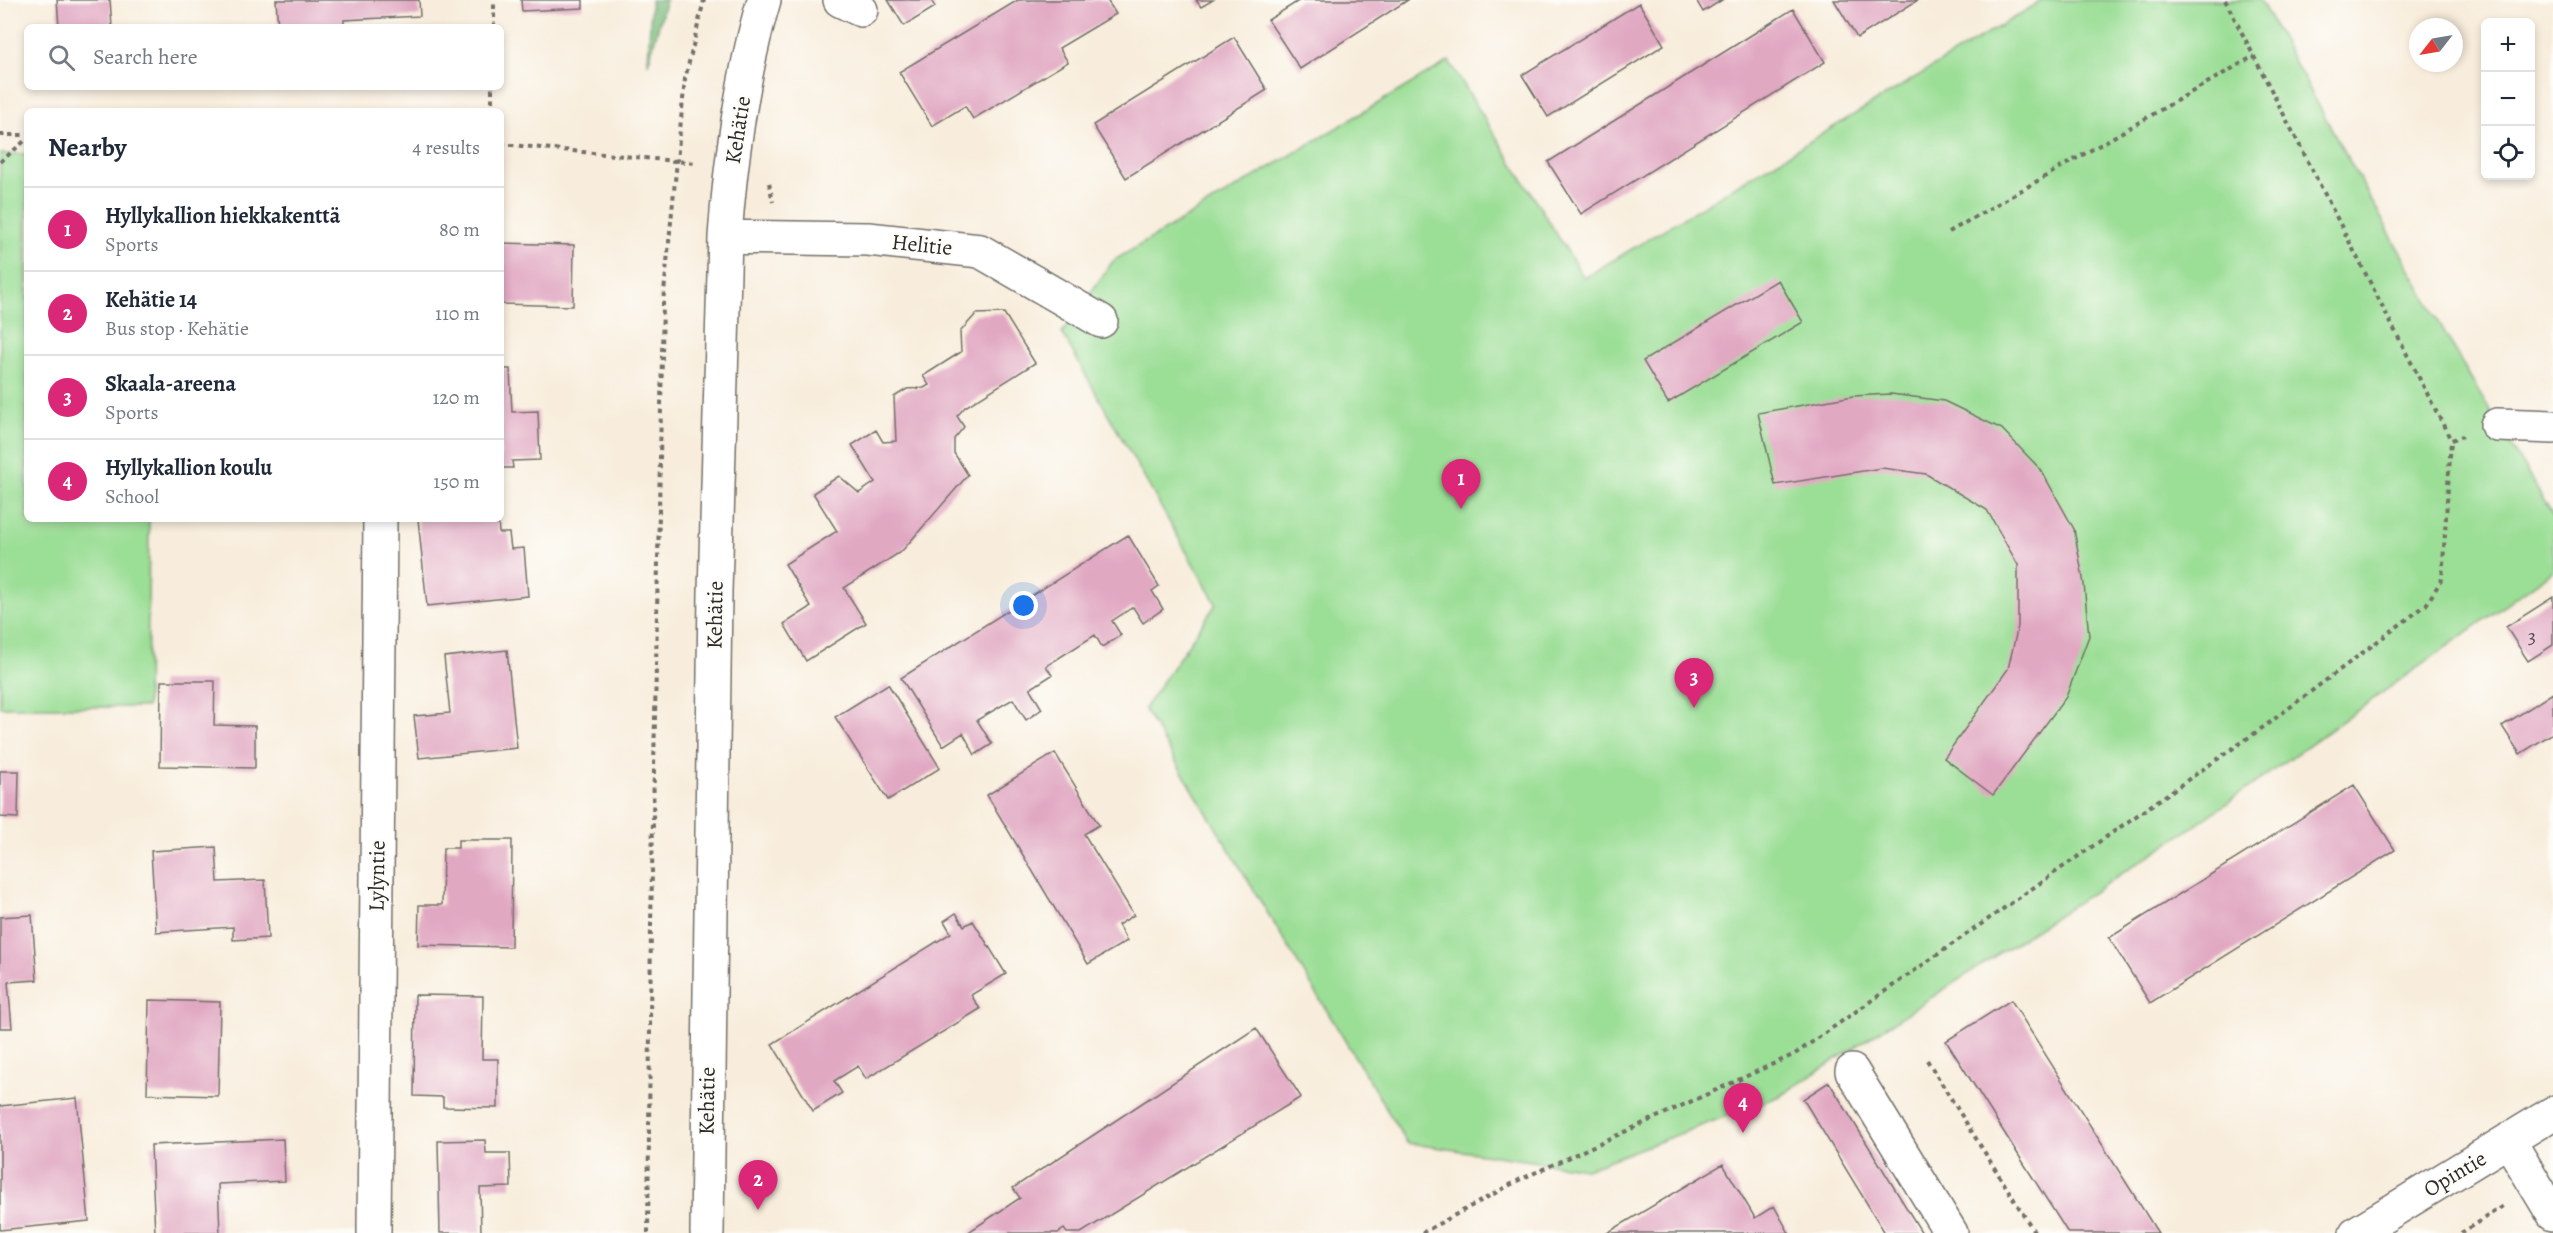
<!DOCTYPE html>
<html lang="en">
<head>
<meta charset="utf-8">
<style>
	:root { --surface:#fff; --page:#f2f2f3; --text:#1f2937; --muted:#747a83; --line:#e0e1e3; --accent:#db2777 }
	body { margin:0; font-family:Alegreya,serif; background:var(--page); color:var(--text) }
	.controls { position:absolute; right:18px; top:18px; display:grid; overflow:hidden; border-radius:9px; box-shadow:0 3px 9px #0003 }
	.controls button { width:54px; height:54px; display:grid; place-items:center; padding:0; border:0; border-bottom:2px solid var(--line); background:var(--surface); color:var(--text); font:30px sans-serif }
	.compass { position:absolute; left:2409px; top:18px; width:54px; height:54px; border-radius:50%; background:var(--surface); box-shadow:0 3px 9px #0003; rotate:239deg }
	.you { position:absolute; left:1024px; top:606px; width:21px; height:21px; margin:-15px; border:4px solid #fff; border-radius:50%; background:#1a73e8; box-shadow:0 0 0 9px #1a73e833 }
	.badge { display:grid; place-items:center; width:39px; height:39px; border-radius:50%; background:var(--accent); color:#fff; font-size:20px; font-weight:700 }
	.pin { position:absolute; translate:-50% -50px; filter:drop-shadow(0 2px 3px #0008) }
	.pin::after { content:''; position:absolute; top:32px; width:21px; height:18px; background:inherit; clip-path:polygon(0 0,100% 0,50% 100%) }
	.list { margin:0; padding:0; list-style:none }
	h2 { display:flex; justify-content:space-between; align-items:center; height:78px; margin:0; padding:0 24px; font-size:26px }
	h2 small { font-size:20px; font-weight:400; color:var(--muted) }
	.list li { display:grid; grid-template-columns:39px 1fr auto; gap:18px; align-items:center; box-sizing:border-box; height:84px; padding:0 24px; border-top:2px solid var(--line) }
	.list b { display:block; font-size:22px; white-space:nowrap }
	.list p { margin:0; font-size:20px; white-space:nowrap; color:var(--muted) }
	.list em { font-size:20px; font-style:normal; color:var(--muted) }
	.icon { flex:none; width:33px; height:33px; fill:none; stroke:currentColor; stroke-width:2; stroke-linecap:round; stroke-linejoin:round }
	.map { position:relative; flex:none; width:2553px; height:1233px; overflow:hidden }
	.search { position:absolute; background:var(--surface); box-shadow:0 3px 9px #0003; left:24px; top:24px; width:480px; height:66px; display:flex; align-items:center; gap:15px; box-sizing:border-box; padding:0 21px; border-radius:9px; color:var(--muted); font-size:22px }
	.panel { position:absolute; background:var(--surface); box-shadow:0 3px 9px #0003; left:24px; top:108px; width:480px; height:414px; border-radius:9px }
	.map>svg:first-child { display:block }
	.green { fill:#9bde96; stroke:#638460; stroke-width:1.5 }
	.forest { fill:#7cbd7f; stroke:#547455; stroke-width:1.5 }
	.building { fill:#e1a8c2 }
	.lines { fill:none; stroke-linecap:round; stroke-linejoin:round }
	.minor-casing { stroke:#736f69; stroke-width:36 }
	.path { stroke:#736f69; stroke-width:4; stroke-dasharray:4.5 4.5; stroke-linecap:butt }
	.minor { stroke:#fff; stroke-width:33 }
	.labels { text-anchor:middle; dominant-baseline:central; stroke-width:4.5; stroke-linejoin:round; paint-order:stroke }
	.number-label { font-size:20px; fill:#584a51 }
	.street-label { font-size:22px; fill:#2b2b2b; stroke:#fdfcf7 }
</style>
</head>
<body>
<div class="map">
<svg width="2553" height="1233" viewBox="0 0 2553 1233">
	<rect width="100%" height="100%" fill="#fdfcf7"/>
	<filter id="ink" filterUnits="userSpaceOnUse"><feTurbulence type="fractalNoise" baseFrequency=".0167" numOctaves="2"/><feDisplacementMap in="SourceGraphic" scale="12" xChannelSelector="R" yChannelSelector="G"/><feConvolveMatrix kernelMatrix="1 2 1 2 8 2 1 2 1" color-interpolation-filters="sRGB"/></filter>
	<filter id="wash" filterUnits="userSpaceOnUse"><feTurbulence type="fractalNoise" baseFrequency=".008" numOctaves="4" result="noise"/><feDisplacementMap in="SourceGraphic" scale="24" xChannelSelector="R" yChannelSelector="G"/><feGaussianBlur stdDeviation="1.35" result="paint"/><feColorMatrix in="noise" values="0 0 0 0 0 0 0 0 0 0 0 0 0 0 0 0 0 1.4 0 .05"/><feComposite in="paint" operator="in"/></filter>
	<g filter="url(#wash)">
		<rect width="100%" height="100%" fill="#f8eddc"/>
		<path class="green" d="M2043 0H2260L2463 365 2553 516V571L2192 828 1780 1096 1586 1169 1407 1143 1144 709 1216 604 1062 333 1113 261 1449 61 1584 278Z
			M0 154H27V519H149L147 707H0Z"/>
		<path class="forest" d="M651 0H666L648 64Z"/>
		<g id="blocks">
			<path class="building" d="M57 0H110L112 27H59Z
				M276 0H419L420 16 344 20V27H278Z
				M521 0H583V8L522 11Z
				M888 0H931L935 7 904 26Z
				M1018 0H1107L1116 14 1059 48 1068 62 973 119 965 106 932 126 899 72Z
				M1196 0H1213L1201 7Z
				M1300 0H1408L1300 69 1268 20Z
				M1696 0H1722L1703 12Z
				M1834 0H1918L1857 38Z
				M1639 3 1664 45 1548 117 1522 75Z
				M1793 9 1825 62 1581 214 1548 162Z
				M1234 37 1267 90 1126 178 1093 125Z
				M501 243 574 245 573 306 501 304Z
				M1778 280 1803 322 1668 403 1643 361Z
				M1004 313 1035 363 965 407 957 416 964 427 954 439V453L968 475 902 551 844 588 866 623 806 661 784 624 811 607 785 564 837 531 813 493 839 476 859 493 875 482 852 445 876 430 883 442 896 441 894 397 907 389 924 388 929 385 923 376 961 352 960 332 976 314Z
				M501 369H510L512 412 538 411 540 460 512 461 513 468H501Z
				M1891 394 1944 401 2002 429 2041 470 2074 529 2084 584 2089 636 2066 697 1993 795 1944 758 2008 669 2018 626V565L1987 510 1926 474 1882 468 1775 485 1758 413 1853 396Z
				M418 519H498L499 533H509L511 549 524 548 528 596 427 606Z
				M1128 535 1159 586 1152 591 1163 609 1143 623 1133 607 1112 621 1121 635 1102 647 1095 635 1046 666 1052 675 1030 689 1042 709 1026 720 1013 699 977 720 992 744 975 755 963 733 943 746 901 678Z
				M2553 597V645L2528 661 2506 627Z
				M507 650 517 748 419 758 414 716 450 713 444 657Z
				M161 681H215L214 725 255 726V768L160 766Z
				M888 684 940 768 888 800 835 717Z
				M2553 693V733L2520 754 2502 726Z
				M1055 753 1099 825 1084 834 1134 915 1118 925 1127 941 1088 964 987 795Z
				M0 771H19L18 818 0 817Z
				M2354 785 2395 850 2150 1003 2109 938Z
				M458 840H512L511 947 418 945 419 905H442L443 848H458Z
				M216 847 218 882 265 880 268 938 233 940V927L156 932 151 851Z
				M956 913 964 926 973 921 1006 974 971 995 980 1009 866 1079 858 1066 834 1081 842 1093 813 1111 772 1044 951 933 944 921Z
				M32 915 37 980 8 982 12 1028H0V917Z
				M415 995 483 996 482 1059H498V1108L443 1107V1097L414 1096Z
				M149 1000 220 1002 218 1096 147 1094Z
				M2011 1000 2158 1233H2068L1946 1041Z
				M1256 1028 1301 1097 1081 1233H1067L1064 1229 1058 1233H967L1020 1198 1013 1188Z
				M1829 1082 1922 1233H1885L1803 1099Z
				M77 1098 89 1221 0 1230V1106Z
				M283 1139 285 1181 218 1184 220 1233H155L151 1145Z
				M485 1140 486 1153H510L511 1187 480 1188 481 1233H440L438 1141Z
				M1723 1164 1755 1218 1774 1206 1789 1233H1607Z"/>
		</g>
	</g>
	<g filter="url(#ink)">
		<use href="#blocks" fill-opacity="0" stroke="#736f69" stroke-width="1.5"/>
		<g class="lines">
			<g class="minor-casing">
				<path id="minor" d="M840 0 861 10
					M725 237 868 239 980 251 1101 321
					M2497 425 2553 427
					M1852 1071 1951 1233
					M2509 1141 2553 1214
					M374 1233 380 519
					M707 1233 715 592 725 237C730 163 743 71 764 0
					M2356 1233 2553 1113"/>
			</g>
			<path class="path" d="M2225 0 2451 440
				M494 27V0
				M492 111V87
				M0 135H27
				M501 144 695 163
				M0 162 27 139
				M769 183 773 202
				M1949 232 2254 56
				M1927 1060 2035 1233
				M648 1233 651 924 663 303 685 79 704 0
				M1422 1233 1519 1180 1795 1054 2265 726 2426 605 2442 579 2451 440 2463 436
				M2461 1233 2506 1204"/>
			<use href="#minor" class="minor"/>
		</g>
	</g>
	<g class="labels">
		<g class="number-label">
			<text x="2532" y="636">3</text>
		</g>
		<g class="street-label">
			<text transform="translate(738 130) rotate(-81)">Kehätie</text>
			<text transform="translate(922 245) rotate(6)">Helitie</text>
			<text transform="translate(715 615) rotate(-89)">Kehätie</text>
			<text transform="translate(377 876) rotate(-89)">Lylyntie</text>
			<text transform="translate(707 1101) rotate(-89)">Kehätie</text>
			<text transform="translate(2455 1174) rotate(-31)">Opintie</text>
		</g>
	</g>
</svg>
<div class="controls">
<button>+</button>
<button>−</button>
<button><svg class="icon" aria-label="locate" viewBox="0 0 24 24"><circle cx="12" cy="12" r="6"/><path d="M12 2v4M12 18v4M2 12h4M18 12h4"/></svg></button>
</div>
<svg class="compass" viewBox="-18 -18 36 36"><path d="M0-13l5 13h-10z" fill="#e53935"/><path d="M0 13l5-13h-10z" fill="#747a83"/></svg>
<div class="you"></div>
<div class="pin badge" style="left:1461px;top:509px">1</div>
<div class="pin badge" style="left:758px;top:1210px">2</div>
<div class="pin badge" style="left:1694px;top:708px">3</div>
<div class="pin badge" style="left:1743px;top:1133px">4</div>
<div class="search"><svg class="icon" aria-label="search" viewBox="0 0 24 24"><circle cx="10" cy="10" r="6"/><path d="M15 15l6 6"/></svg>Search here</div>
<section class="panel">
<h2>Nearby<small>4 results</small></h2>
<ul class="list">
<li><span class="badge">1</span><div><b>Hyllykallion hiekkakenttä</b><p>Sports</p></div><em>80 m</em></li>
<li><span class="badge">2</span><div><b>Kehätie 14</b><p>Bus stop · Kehätie</p></div><em>110 m</em></li>
<li><span class="badge">3</span><div><b>Skaala-areena</b><p>Sports</p></div><em>120 m</em></li>
<li><span class="badge">4</span><div><b>Hyllykallion koulu</b><p>School</p></div><em>150 m</em></li>
</ul>
</section>
</div>
</body>
</html>
